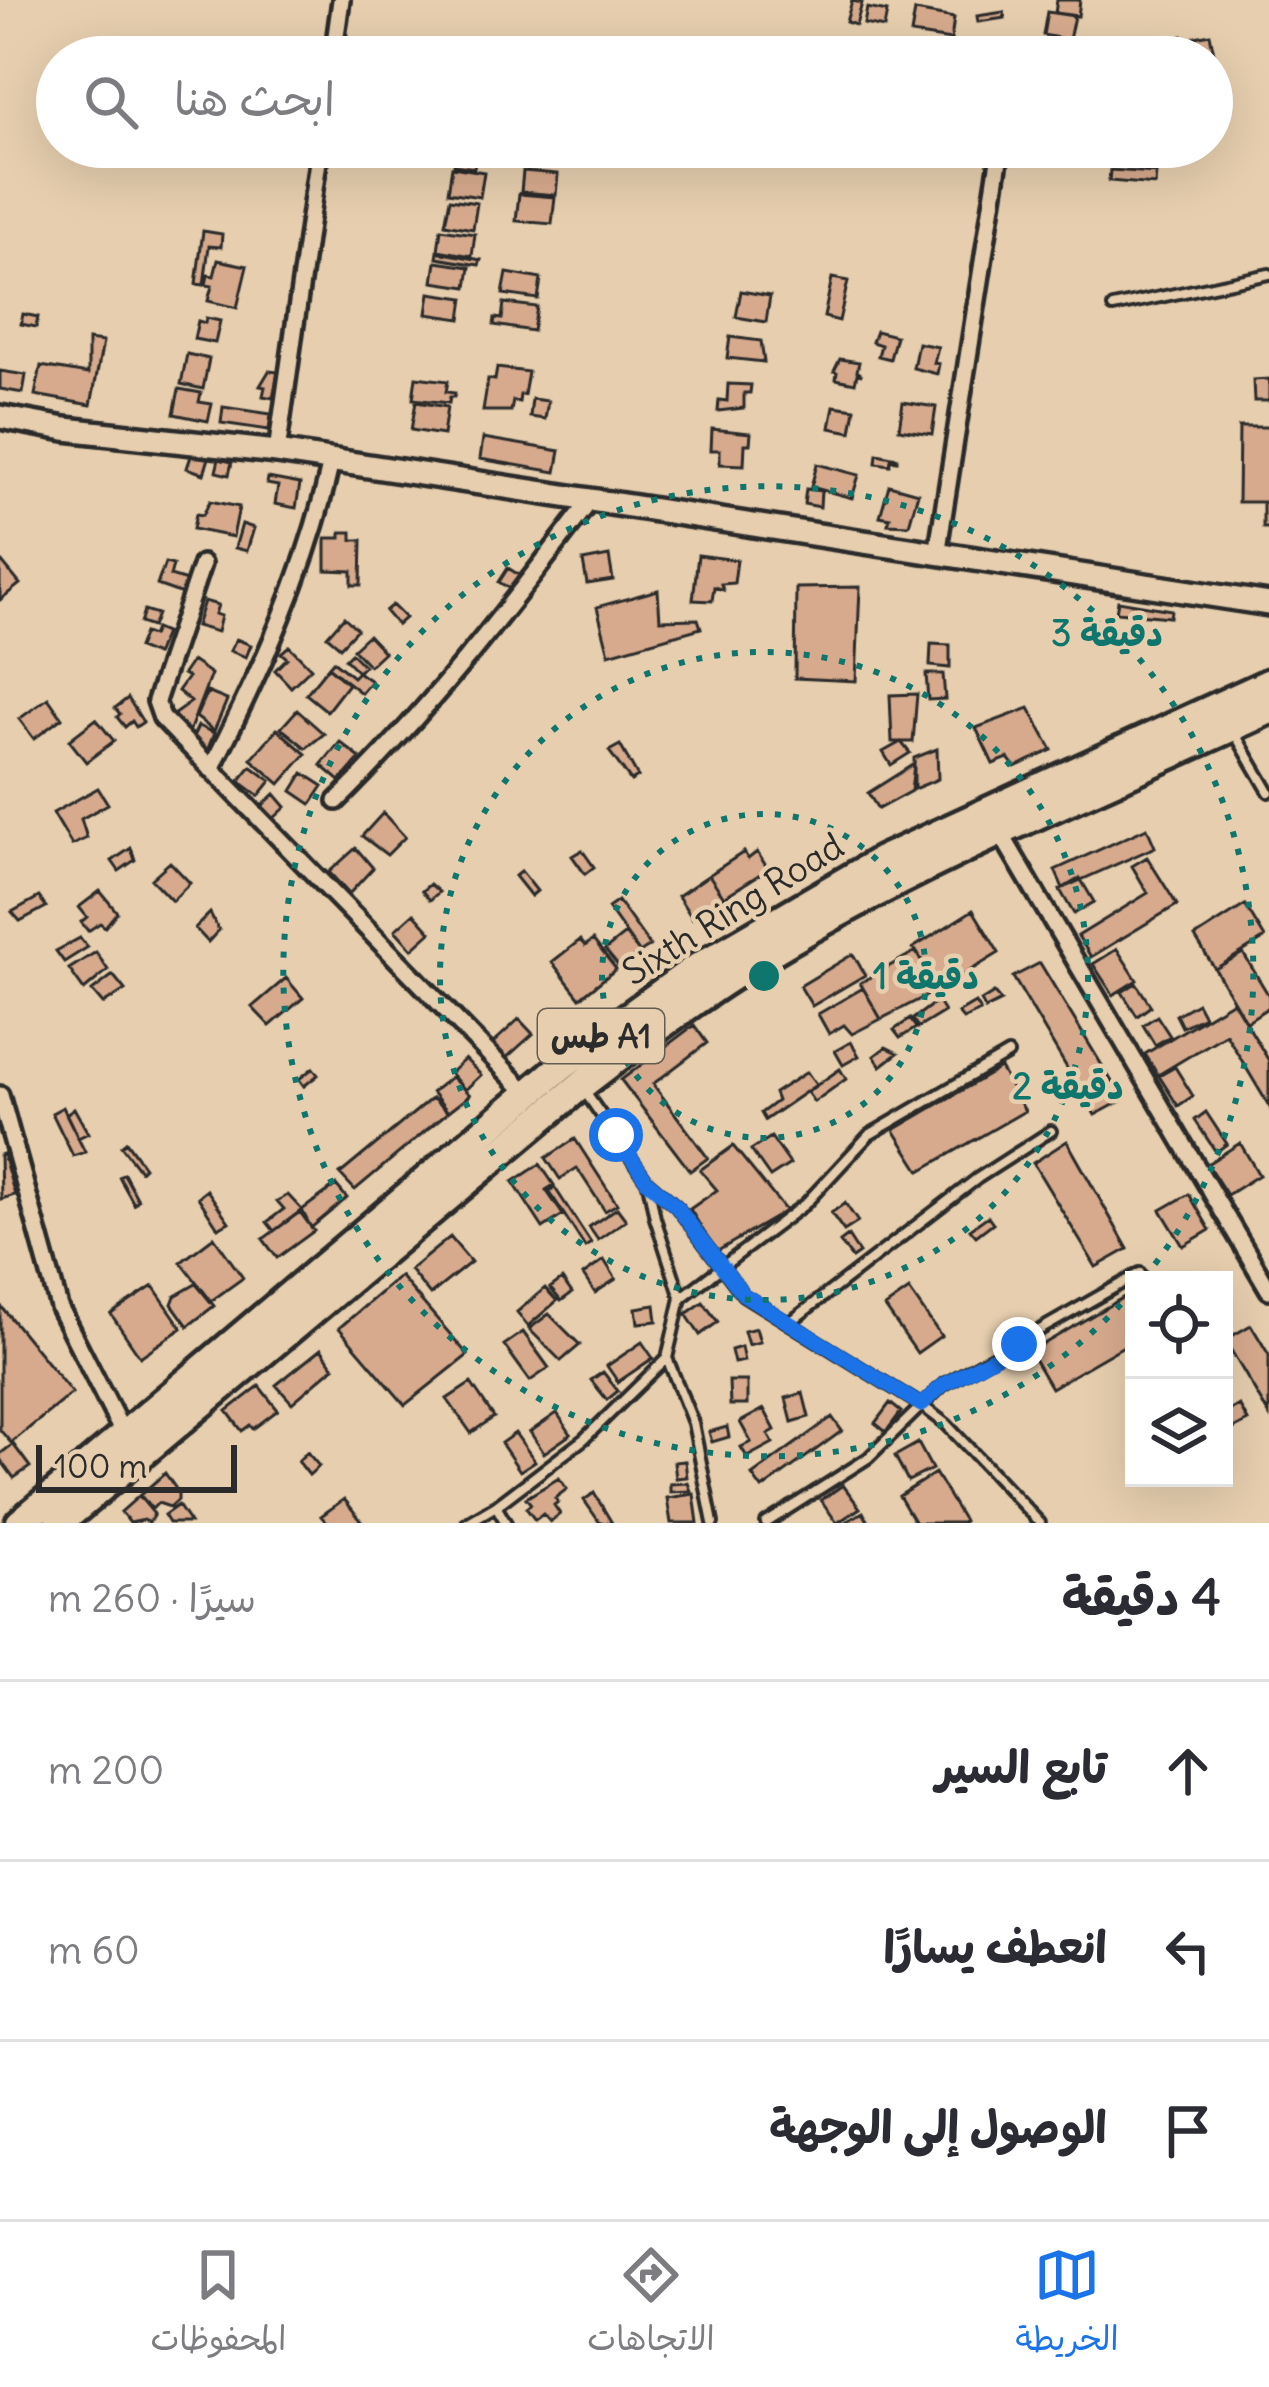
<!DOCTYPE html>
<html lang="ar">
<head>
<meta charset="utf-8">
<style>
	:root { --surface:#fff; --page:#f2f2f3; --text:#2b2b33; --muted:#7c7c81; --line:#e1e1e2; --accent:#1a73e8 }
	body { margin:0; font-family:Delius,"Playpen Sans Arabic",sans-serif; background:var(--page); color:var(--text); direction:rtl }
	.controls { position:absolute; right:36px; bottom:36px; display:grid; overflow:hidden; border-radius:0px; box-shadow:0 12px 48px #0002 }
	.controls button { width:108px; height:108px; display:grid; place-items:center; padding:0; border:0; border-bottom:3px solid var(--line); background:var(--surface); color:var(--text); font:60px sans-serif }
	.scale { position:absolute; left:36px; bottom:30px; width:201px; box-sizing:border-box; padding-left:12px; border:6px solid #2b2b2b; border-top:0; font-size:33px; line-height:42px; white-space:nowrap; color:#2b2b2b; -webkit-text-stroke:9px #e6ceae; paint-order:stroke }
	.stop { position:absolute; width:36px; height:36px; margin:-27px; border:9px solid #1a73e8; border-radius:50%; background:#fff }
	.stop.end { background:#1a73e8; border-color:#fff; box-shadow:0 3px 12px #0008 }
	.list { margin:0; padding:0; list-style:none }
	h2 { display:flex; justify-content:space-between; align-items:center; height:156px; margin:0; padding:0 48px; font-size:51px }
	h2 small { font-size:39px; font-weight:400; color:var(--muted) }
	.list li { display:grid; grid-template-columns:78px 1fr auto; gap:36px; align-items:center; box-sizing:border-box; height:180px; padding:0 48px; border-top:3px solid var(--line) }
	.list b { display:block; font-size:45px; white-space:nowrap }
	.list em { font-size:39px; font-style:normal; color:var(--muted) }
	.icon { flex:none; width:66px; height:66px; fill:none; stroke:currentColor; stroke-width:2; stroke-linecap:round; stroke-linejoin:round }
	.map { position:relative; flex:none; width:1269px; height:1523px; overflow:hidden; direction:ltr }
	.search { position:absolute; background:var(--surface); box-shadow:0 12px 48px #0002; left:36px; right:36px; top:36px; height:132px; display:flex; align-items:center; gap:30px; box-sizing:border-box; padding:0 42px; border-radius:66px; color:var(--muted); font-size:45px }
	.sheet { height:696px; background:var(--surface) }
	nav { display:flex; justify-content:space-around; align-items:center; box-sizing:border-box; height:168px; border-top:3px solid var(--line); background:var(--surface); font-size:33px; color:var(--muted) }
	nav a { display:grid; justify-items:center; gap:6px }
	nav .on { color:var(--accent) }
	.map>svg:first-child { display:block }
	.building { fill:#d7aa8d; stroke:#2b2b2b; stroke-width:3 }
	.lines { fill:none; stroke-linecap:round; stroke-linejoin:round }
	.lane-casing { stroke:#2b2b2b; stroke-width:16 }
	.street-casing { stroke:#2b2b2b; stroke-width:24 }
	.secondary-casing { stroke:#2b2b2b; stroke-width:30 }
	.highway-casing { stroke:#2b2b2b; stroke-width:36 }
	.lane { stroke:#e6ceae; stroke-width:8 }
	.street { stroke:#e6ceae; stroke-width:15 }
	.secondary { stroke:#e6ceae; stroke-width:21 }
	.highway { stroke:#e6ceae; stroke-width:27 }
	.route { stroke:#1a73e8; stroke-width:15 }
	.ring { fill:none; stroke:#0f766e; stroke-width:6; stroke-dasharray:6 12 }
	.labels { text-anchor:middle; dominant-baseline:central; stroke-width:9; stroke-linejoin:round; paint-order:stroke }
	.shield { fill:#e6ceae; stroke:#635c52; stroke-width:3 }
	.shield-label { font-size:33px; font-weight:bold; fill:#2b2b2b }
	.street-label { font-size:36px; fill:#2b2b2b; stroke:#e6ceae }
	.centre { fill:#0f766e; stroke:#e6ceae; stroke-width:6 }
	.ring-label { font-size:36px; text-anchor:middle; font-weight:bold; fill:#0f766e; stroke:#e6ceae; stroke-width:9; stroke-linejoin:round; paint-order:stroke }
</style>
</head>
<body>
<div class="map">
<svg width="1269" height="1523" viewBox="0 0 1269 1523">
	<rect width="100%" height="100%" fill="#e6ceae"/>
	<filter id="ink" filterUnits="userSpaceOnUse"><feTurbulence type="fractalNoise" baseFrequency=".00833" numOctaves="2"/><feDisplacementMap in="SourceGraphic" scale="24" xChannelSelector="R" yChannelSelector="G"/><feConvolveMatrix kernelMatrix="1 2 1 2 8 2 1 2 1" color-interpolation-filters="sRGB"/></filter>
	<g filter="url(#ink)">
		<path class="building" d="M1057 0H1080L1078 16 1055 13Z
			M852 1 862 3 856 25 846 22Z
			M867 8 887 12 884 28 864 24Z
			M915 11 954 18 951 40 911 34Z
			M1004 12 1005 18 978 22 977 16Z
			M1047 12 1074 16 1069 40 1043 35Z
			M1210 34 1215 58 1199 57 1195 37Z
			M1182 36 1186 57H1174L1170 38Z
			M258 44H278V57H249L250 49H258Z
			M1034 44 1047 46 1045 57H1032Z
			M454 147H490L488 161 453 155Z
			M527 147H562L561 165 526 162Z
			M455 157 475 160 474 168 454 165Z
			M452 167 484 172 480 197 448 192Z
			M1110 170 1156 173 1155 185 1109 181Z
			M523 171 558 174 556 195 521 192Z
			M519 194 555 197 552 224 516 221Z
			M450 199 477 203 473 229 445 224Z
			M441 229 475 234 472 256 438 250Z
			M203 231 222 234 221 247 209 246 204 285 196 284Z
			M438 252 481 260 479 265 437 258Z
			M218 260 247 266 237 308 208 301 212 286 206 285 208 275 214 276Z
			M436 262 470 267 467 287 433 282Z
			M507 273 541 279 538 299 503 294Z
			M832 278 848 281 839 321 824 317Z
			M741 291 770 296 766 322 736 317Z
			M430 293 464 298 461 319 427 314Z
			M504 303 537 307 533 331 494 325 495 318 502 319Z
			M23 314 38 317 36 327 21 324Z
			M206 318 220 321 215 343 194 339 198 321 205 323Z
			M876 331 896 336 890 359 878 356 881 345 872 342Z
			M730 337 761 341 764 362 727 358Z
			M88 340 103 342 91 405 35 395 41 366 88 374Z
			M918 343 938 347 934 363 939 364 937 374 913 368Z
			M187 354 209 359 203 389 181 384Z
			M840 359 859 362 857 371 862 375 857 374 855 383 836 379 837 372 834 371Z
			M497 368 528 372 524 395H520L519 402 513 401 511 411H483L488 379 495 380Z
			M0 371 26 375 23 393 0 389Z
			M269 371 278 372 273 398 263 396 265 387 260 386Z
			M416 377 448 381 446 392 455 393 454 397H450L449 403 413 399Z
			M1269 379V401H1254L1253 380Z
			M728 384 751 385 750 393H744V408L718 411 719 400 727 401Z
			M179 389 201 393 199 402 212 404 208 421 174 414Z
			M532 399 548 401 545 419 530 417Z
			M416 402 447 407 443 435 411 430Z
			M903 402 936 407 932 434 899 429Z
			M834 406 855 409 851 432 830 428Z
			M223 407 271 414 269 430 221 423Z
			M1239 427H1269V528H1263V502H1238Z
			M712 429 751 433 750 444H745L744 465 720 464V450H711Z
			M483 438 560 451 556 472 480 459Z
			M192 453 209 458 204 474 187 468Z
			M877 454 897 458V461L891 460 890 465 876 463Z
			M219 459 232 462 229 475 216 472Z
			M817 464 859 475 852 498 811 487Z
			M268 478 300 484 296 508 275 504 278 486 267 484Z
			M889 485 918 493 909 525 888 524 890 518 880 516Z
			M806 489 821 491 820 507 804 504Z
			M210 501 239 507 233 537 193 529 196 514 203 515Z
			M242 524 254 528 247 551 235 548Z
			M341 532H352V540H362L361 585H352V571L326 570V538H341Z
			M698 555 737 560 734 583 721 584 723 590 714 587 712 601 693 600Z
			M609 556 613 580 587 584 583 561Z
			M1 561 20 584 0 600V562Z
			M165 563 173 565 170 576 190 582 185 595 157 585Z
			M508 568 519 575 510 589 499 582Z
			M860 587 856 681 795 678 796 588Z
			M658 590 660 620 698 619 701 628 609 654 597 607Z
			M204 601 218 605 215 614 221 616 217 632 196 626Z
			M1118 601 1171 610 1170 617 1116 612Z
			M392 605 405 618 397 625 385 611Z
			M144 610 157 614 152 627 140 623Z
			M344 617 357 629 340 647 327 636Z
			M155 629 165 633 156 655 138 648 144 633 152 636Z
			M368 635 384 652 369 666 353 649Z
			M236 639 251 645 246 657 230 651Z
			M931 644 950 645V668L930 666Z
			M289 646 311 668 291 687 275 670 287 658 281 653Z
			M351 653 364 666 358 672 345 659Z
			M192 661 211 674 189 732 173 715 191 702 178 691 188 677 183 674Z
			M333 661 353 677 358 672 371 681 361 693 328 667Z
			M328 667 348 684 327 711 306 694Z
			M926 674H943L945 699 928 700Z
			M207 692 227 700 214 731 196 717Z
			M917 694 913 742H892L890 695Z
			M48 698 62 718 34 739 19 719Z
			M128 698 143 722 136 727 132 721 125 727 117 717 120 714 115 708Z
			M1029 708 1052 750 1015 767 1008 758 993 764 976 728Z
			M297 710 324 734 306 748 281 728Z
			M96 719 114 741 86 762 69 740Z
			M198 726 214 733 207 751 190 743Z
			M277 729 306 754 280 784 251 759Z
			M340 742 360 758 340 781 321 765Z
			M901 742 910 753 891 765 883 752Z
			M620 745 638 777 631 781 609 751Z
			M937 749 938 779 914 789V758Z
			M914 764 911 791 878 809 868 793Z
			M251 766 271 781 259 796 239 781Z
			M303 773 323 786 311 804 292 791Z
			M98 788 108 804 81 819 87 838 72 845 53 813Z
			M275 794 286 807 272 820 269 816 263 822 254 813Z
			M383 813 405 837 387 855 362 836Z
			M1147 828 1155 847 1063 888 1055 870Z
			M131 848 135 860 119 871 112 861Z
			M356 848 373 868 349 894 329 872Z
			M582 850 594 867 585 874 572 856Z
			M744 852 748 859 757 852 768 869 724 897 709 875Z
			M1147 857 1177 905 1091 957 1078 936 1148 893 1132 866Z
			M170 862 190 883 172 901 151 879Z
			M521 871 537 891 531 896 515 876Z
			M709 875 724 897 692 918 678 896Z
			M1080 878 1094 902 1074 914 1060 890Z
			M430 884 439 892 430 900 422 891Z
			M100 891 117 912 105 927 100 923 88 931 81 922 87 917 79 907Z
			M39 897 46 907 20 921 12 912Z
			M618 901 650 946 640 953 608 908Z
			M1245 905 1265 938 1215 969 1195 937Z
			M973 910 999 953 940 989 913 948Z
			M210 913 219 930 208 942 195 928Z
			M414 913 431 932 412 949 395 930Z
			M625 934 640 953 620 968 605 950Z
			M80 938 88 947 64 962 56 951Z
			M580 940 585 946 593 940 616 969 580 998 552 962Z
			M1117 949 1137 980 1113 995 1093 964Z
			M916 951 940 989 881 1019 860 983Z
			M96 952 108 970 84 990 69 969Z
			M1243 953 1269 996V1007L1246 1022 1215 969Z
			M853 954 865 975 812 1006 800 986Z
			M1040 963 1123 1100 1095 1115 1013 977Z
			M113 975 125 990 103 1004 92 991Z
			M286 978 303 998 270 1026 252 1007Z
			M1136 983 1151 1006 1137 1016 1122 992Z
			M863 988 881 1019 852 1034 844 1025 829 1034 818 1014Z
			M994 993 1001 1001 985 1009 981 1001Z
			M937 1001 944 1012 918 1028 913 1019Z
			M1233 1001 1269 1061V1106L1226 1034 1158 1075 1145 1054Z
			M975 1003 980 1011 963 1019 958 1013Z
			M1197 1003 1204 1016 1182 1027 1176 1015Z
			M1157 1016 1170 1036 1155 1045 1143 1025Z
			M519 1019 533 1034 505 1059 492 1044Z
			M910 1019 916 1028 900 1038 894 1030Z
			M694 1025 707 1043 653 1084 708 1158 690 1171 621 1080Z
			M851 1042 859 1056 843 1065 835 1051Z
			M886 1047 898 1053 881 1066 874 1056Z
			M465 1059 481 1075 465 1090 450 1073Z
			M1175 1067 1193 1096 1178 1106 1159 1076Z
			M313 1068 318 1075 304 1086 299 1079Z
			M1000 1068 1025 1111 920 1171 894 1130Z
			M840 1069 846 1079 814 1102 807 1092Z
			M807 1072 816 1085 765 1120 761 1113 777 1101 774 1093Z
			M451 1077 470 1095 448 1112 432 1092Z
			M432 1098 448 1112 355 1190 340 1174Z
			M63 1107 78 1138 85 1152 73 1156 52 1113Z
			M74 1108 88 1133 78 1138 66 1114Z
			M1206 1112 1227 1144 1216 1152 1195 1120Z
			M771 1137 790 1164 770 1177 751 1150Z
			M575 1139 617 1204 605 1211 577 1168 560 1179 546 1158Z
			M1067 1141 1128 1249 1096 1267 1033 1163Z
			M126 1142 144 1167 140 1171 121 1146Z
			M1240 1143 1259 1175 1227 1195 1207 1164Z
			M733 1146 786 1211 716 1252 690 1209 717 1190 700 1170Z
			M3 1154 15 1195 1 1199 0 1155Z
			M540 1164 554 1185 546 1190 563 1215 543 1228 513 1182Z
			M124 1174 138 1200 134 1204 119 1177Z
			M336 1185 347 1198 311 1228 302 1210Z
			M555 1188 591 1243 585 1247 549 1191Z
			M207 1190 229 1222 218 1228 198 1197Z
			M1189 1194 1210 1230 1183 1246 1161 1210Z
			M288 1195 302 1210 274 1231 267 1222 284 1209 277 1201Z
			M845 1203 858 1222 844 1231 831 1213Z
			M617 1208 626 1220 598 1240 589 1227Z
			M300 1212 314 1231 277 1258 263 1239Z
			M988 1216 993 1223 976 1236 970 1229Z
			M848 1236 859 1253 852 1258 840 1242Z
			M214 1237 243 1278 211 1301 181 1262Z
			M450 1237 471 1262 430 1295 410 1270Z
			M604 1260 616 1279 595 1293 583 1275Z
			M400 1276 468 1355 405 1405 339 1328Z
			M562 1279 572 1293 561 1301 550 1288Z
			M196 1284 214 1306 188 1326 172 1304 175 1296Z
			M153 1286 182 1328 140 1357 111 1314Z
			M545 1288 557 1301 528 1326 517 1312Z
			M909 1290 941 1336 917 1353 885 1307Z
			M1134 1291V1340L1051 1388 1030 1352Z
			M703 1302 718 1322 700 1335 686 1314Z
			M0 1305 72 1393 11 1443 0 1430Z
			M655 1305 657 1321 638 1323 636 1308Z
			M549 1314 580 1345 561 1361 529 1329Z
			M1251 1325 1269 1355V1415L1225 1340Z
			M756 1328 760 1342 748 1345 744 1331Z
			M523 1332 549 1368 530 1381 504 1345Z
			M642 1342 653 1358 618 1382 607 1366Z
			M741 1347 744 1361 734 1363 731 1350Z
			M321 1349 334 1367 292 1403 276 1385Z
			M603 1372 618 1391 607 1400 591 1380Z
			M729 1381H747V1405H730Z
			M471 1383 494 1417 471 1433 447 1399Z
			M259 1386 278 1410 253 1429 250 1425 242 1431 227 1411Z
			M803 1393 809 1417 792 1422 786 1398Z
			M890 1403 901 1412 886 1432 875 1423Z
			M1239 1405 1248 1421 1224 1434V1414Z
			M764 1409 775 1430 768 1434 773 1443 747 1457 741 1447 751 1442 740 1422Z
			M557 1413 571 1434 544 1453 530 1432Z
			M832 1417 842 1431 762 1489 752 1475Z
			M727 1427 729 1437 712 1442 709 1432Z
			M515 1433 535 1461 520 1471 501 1443Z
			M918 1443 932 1469 908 1481 895 1456Z
			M13 1444 30 1467 14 1478 0 1459V1454Z
			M307 1452 319 1466 309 1475 298 1461Z
			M685 1461 687 1477 676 1478 674 1462Z
			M165 1473 178 1492V1500L170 1507 158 1503 152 1509 140 1495Z
			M935 1473 964 1521 961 1523H915L899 1496Z
			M559 1478 567 1489 555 1498 558 1502 554 1505 560 1514 550 1522 543 1514 535 1520 526 1508 531 1504 526 1498Z
			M688 1483 691 1491 670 1492V1484Z
			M843 1485 860 1508 837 1523 821 1500Z
			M594 1493 612 1523H600L584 1500Z
			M694 1494 698 1523H671L667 1498Z
			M139 1496 154 1514 149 1523 144 1520 130 1523 121 1512Z
			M344 1499 363 1523H327L321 1516Z
			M178 1505 190 1523H169L164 1515Z
			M863 1512 869 1523H844Z"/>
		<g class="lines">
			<g class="lane-casing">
				<path id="lane" d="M1113 307 1269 274
					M1235 734 1269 792
					M585 1092 647 1181 676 1206 743 1295 921 1405 946 1424 1040 1523
					M681 1298 805 1204 869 1135 1008 1054
					M789 1323 978 1178 1051 1131
					M667 1358 693 1423 713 1523
					M496 1506 506 1523
					M467 1523 496 1506 584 1439 667 1358 681 1298 655 1218 648 1183
					M766 1523 868 1458 943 1385 1140 1273"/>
			</g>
			<g class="street-casing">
				<path id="street" d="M333 57 341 0
					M277 452 320 147
					M937 555 1001 147
					M202 564 156 701 162 718 528 1094
					M211 769C261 670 307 571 331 462
					M337 801C432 707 509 607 590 501
					M997 827 1269 1290
					M0 1095 59 1307 124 1435"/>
			</g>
			<g class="secondary-casing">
				<path id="secondary" d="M0 417 65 429 277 452 1269 604"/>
			</g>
			<g class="highway-casing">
				<path id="highway" d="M20 1523 565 1063 692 971 882 860 1269 683
					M59 1523 580 1086C641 1039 702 993 767 954 926 857 1101 788 1269 710"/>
			</g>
			<use href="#lane" class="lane"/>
			<use href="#street" class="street"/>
			<use href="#secondary" class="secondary"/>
			<use href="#highway" class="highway"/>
		</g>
	</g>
	<g class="lines" filter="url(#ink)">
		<path class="route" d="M616 1135 647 1181 676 1206 743 1294 921 1405 943 1385 1019 1344"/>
	</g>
	<g class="ring">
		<circle cx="764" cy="976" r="162"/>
		<circle cx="764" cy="976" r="324"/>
		<path d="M1133 1291A485 485 0 1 1 1144 1278"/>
	</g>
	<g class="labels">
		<rect class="shield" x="538" y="1009" width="126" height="54" rx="9"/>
		<g class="shield-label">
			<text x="601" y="1036">طس A1</text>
		</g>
		<g class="street-label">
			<text transform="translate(733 909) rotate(-32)">Sixth Ring Road</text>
		</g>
	</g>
	<circle cx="764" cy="976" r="18" class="centre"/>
	<g class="ring-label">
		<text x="1107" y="646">3 دقيقة</text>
		<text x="926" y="989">1 دقيقة</text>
		<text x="1068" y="1099">2 دقيقة</text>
	</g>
</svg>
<div class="controls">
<button><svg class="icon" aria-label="locate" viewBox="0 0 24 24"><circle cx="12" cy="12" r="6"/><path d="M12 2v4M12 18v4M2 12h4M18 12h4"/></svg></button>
<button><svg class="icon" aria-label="layers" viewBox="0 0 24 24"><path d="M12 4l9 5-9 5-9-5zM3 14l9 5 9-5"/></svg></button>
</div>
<div class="scale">100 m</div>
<div class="stop" style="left:616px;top:1135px"></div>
<div class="stop end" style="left:1019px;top:1344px"></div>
<div class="search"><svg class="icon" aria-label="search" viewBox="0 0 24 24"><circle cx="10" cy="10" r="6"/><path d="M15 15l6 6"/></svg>ابحث هنا</div>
</div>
<section class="sheet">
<h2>4 دقيقة<small>سيرًا · 260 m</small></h2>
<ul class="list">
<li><svg class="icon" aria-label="ahead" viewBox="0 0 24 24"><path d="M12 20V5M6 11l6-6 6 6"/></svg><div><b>تابع السير</b></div><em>200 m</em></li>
<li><svg class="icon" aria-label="left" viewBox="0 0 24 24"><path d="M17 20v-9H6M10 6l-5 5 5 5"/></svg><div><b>انعطف يسارًا</b></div><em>60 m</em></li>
<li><svg class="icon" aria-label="arrive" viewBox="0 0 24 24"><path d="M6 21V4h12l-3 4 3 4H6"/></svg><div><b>الوصول إلى الوجهة</b></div></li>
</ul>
</section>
<nav>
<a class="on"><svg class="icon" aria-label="map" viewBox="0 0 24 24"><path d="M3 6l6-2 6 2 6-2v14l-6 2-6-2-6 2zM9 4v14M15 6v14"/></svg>الخريطة</a>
<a><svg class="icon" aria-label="directions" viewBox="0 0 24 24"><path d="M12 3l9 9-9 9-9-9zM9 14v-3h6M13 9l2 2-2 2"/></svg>الاتجاهات</a>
<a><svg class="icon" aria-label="saved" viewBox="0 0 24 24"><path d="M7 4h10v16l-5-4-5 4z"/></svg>المحفوظات</a>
</nav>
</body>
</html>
